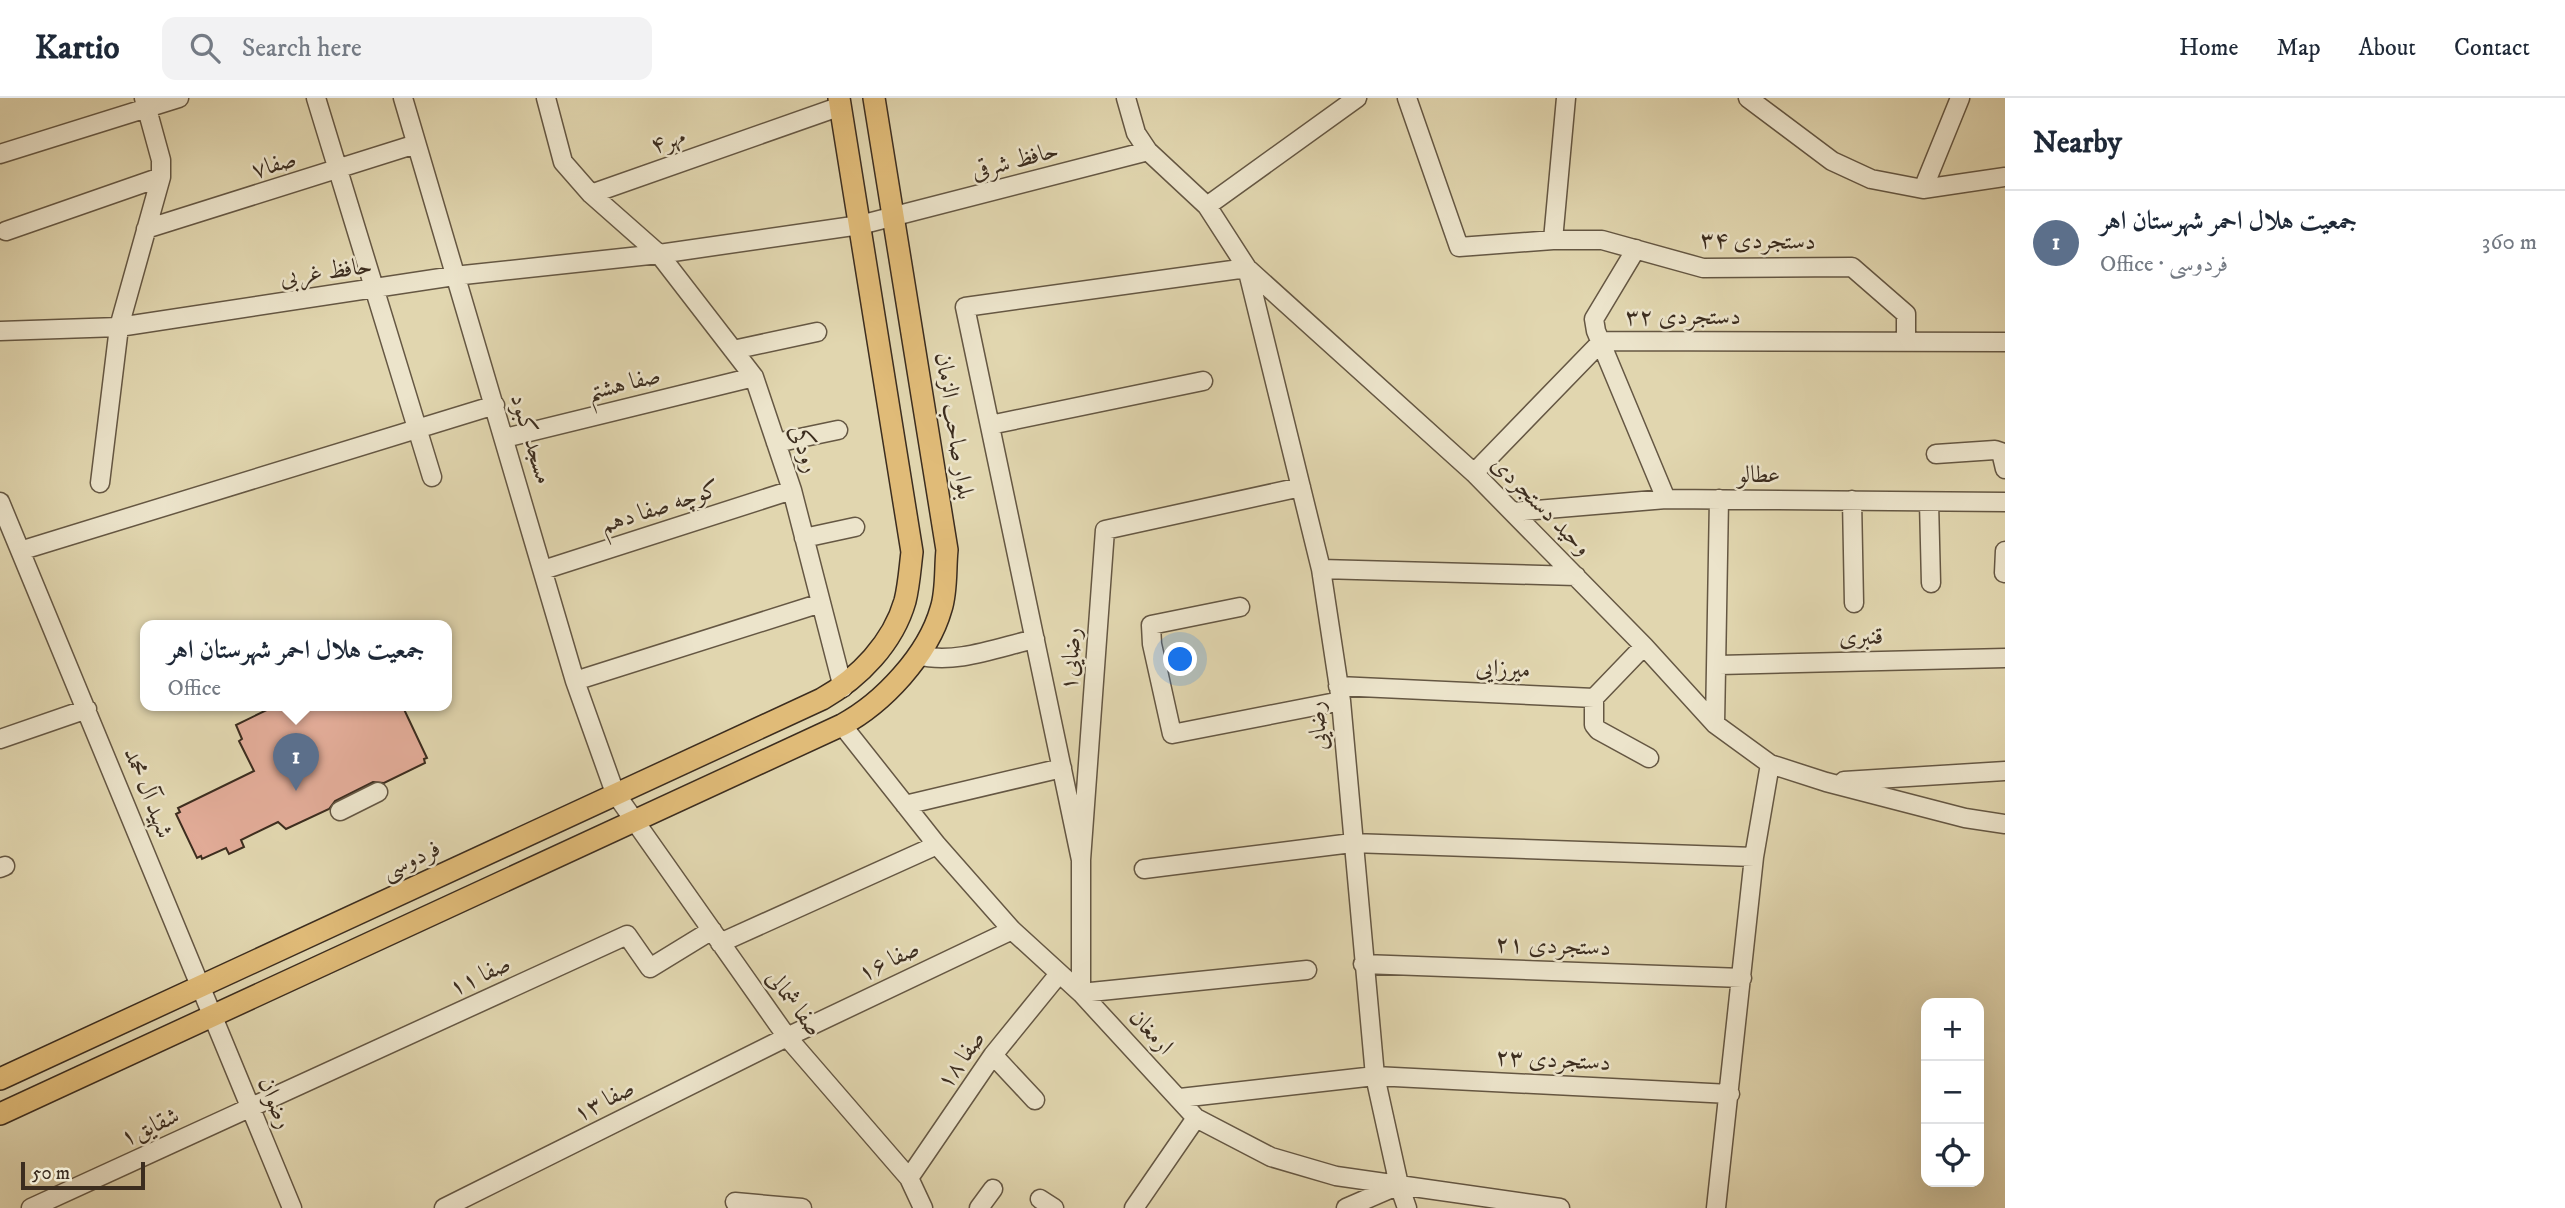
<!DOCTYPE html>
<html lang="en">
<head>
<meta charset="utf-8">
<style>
	:root { --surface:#fff; --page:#f2f2f3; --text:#1f2937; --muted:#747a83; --line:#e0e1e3; --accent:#8f2418 }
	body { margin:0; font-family:"IM FELL DW Pica",Amiri,serif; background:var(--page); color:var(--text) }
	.controls { position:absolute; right:21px; bottom:21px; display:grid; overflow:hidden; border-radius:14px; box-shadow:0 7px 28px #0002 }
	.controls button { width:63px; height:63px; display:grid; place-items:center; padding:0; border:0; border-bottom:2px solid var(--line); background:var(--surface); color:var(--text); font:35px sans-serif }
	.scale { position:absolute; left:21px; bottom:18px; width:124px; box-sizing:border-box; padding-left:7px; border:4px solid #3c2d1f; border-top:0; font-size:19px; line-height:24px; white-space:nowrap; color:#3c2d1f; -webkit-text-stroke:5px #ece4cb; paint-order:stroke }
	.you { position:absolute; left:1181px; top:562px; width:24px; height:24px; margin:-18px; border:5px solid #fff; border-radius:50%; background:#1a73e8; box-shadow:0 0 0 10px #1a73e833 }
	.badge { display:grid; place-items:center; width:46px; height:46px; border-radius:50%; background:var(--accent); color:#fff; font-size:23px; font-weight:700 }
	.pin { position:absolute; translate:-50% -58px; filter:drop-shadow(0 2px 4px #0008) }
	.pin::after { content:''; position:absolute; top:37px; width:24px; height:21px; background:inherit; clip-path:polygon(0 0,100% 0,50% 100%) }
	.popup { position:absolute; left:140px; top:522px; width:312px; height:91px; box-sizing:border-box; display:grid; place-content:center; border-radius:14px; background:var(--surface); filter:drop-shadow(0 2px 5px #0005); font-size:23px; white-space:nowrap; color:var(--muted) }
	.popup b { font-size:26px; color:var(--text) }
	.popup::after { content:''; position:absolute; left:50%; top:100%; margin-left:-14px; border:14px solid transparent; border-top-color:var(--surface) }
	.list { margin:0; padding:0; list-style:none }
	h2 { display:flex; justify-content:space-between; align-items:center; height:91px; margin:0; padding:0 28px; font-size:30px }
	h2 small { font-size:23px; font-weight:400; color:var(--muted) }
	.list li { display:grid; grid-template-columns:46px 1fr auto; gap:21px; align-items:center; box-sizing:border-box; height:105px; padding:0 28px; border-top:2px solid var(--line) }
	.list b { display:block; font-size:26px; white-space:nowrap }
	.list p { margin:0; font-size:23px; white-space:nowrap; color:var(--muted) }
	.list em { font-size:23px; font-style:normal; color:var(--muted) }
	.icon { flex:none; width:38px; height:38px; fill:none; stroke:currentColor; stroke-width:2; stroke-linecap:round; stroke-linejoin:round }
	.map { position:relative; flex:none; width:2005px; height:1110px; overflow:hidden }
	header { display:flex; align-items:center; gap:42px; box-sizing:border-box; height:98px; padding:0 35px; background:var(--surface); border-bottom:2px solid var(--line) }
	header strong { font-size:33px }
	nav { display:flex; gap:38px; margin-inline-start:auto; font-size:24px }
	.search { width:490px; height:63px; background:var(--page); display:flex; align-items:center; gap:18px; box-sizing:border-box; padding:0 24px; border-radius:14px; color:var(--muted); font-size:26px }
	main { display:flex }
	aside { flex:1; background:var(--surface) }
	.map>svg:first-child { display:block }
	.building { fill:#e1ab97; stroke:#3c2d1f; stroke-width:2 }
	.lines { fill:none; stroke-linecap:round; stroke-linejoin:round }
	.minor-casing { stroke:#655743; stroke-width:21 }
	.major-casing { stroke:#3c2d1f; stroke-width:24 }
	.minor { stroke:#ece4cb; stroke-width:18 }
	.major { stroke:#e0bb78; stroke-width:21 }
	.labels { text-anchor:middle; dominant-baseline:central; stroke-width:5; stroke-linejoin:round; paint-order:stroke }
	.street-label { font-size:24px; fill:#3c2d1f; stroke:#ece4cb }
</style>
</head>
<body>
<header>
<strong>Kartio</strong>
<div class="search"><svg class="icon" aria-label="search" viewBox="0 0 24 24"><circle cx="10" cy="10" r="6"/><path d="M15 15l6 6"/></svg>Search here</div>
<nav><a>Home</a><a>Map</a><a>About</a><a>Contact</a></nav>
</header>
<main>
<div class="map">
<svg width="2005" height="1110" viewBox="0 0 2005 1110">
	<rect width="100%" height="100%" fill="#e1d6af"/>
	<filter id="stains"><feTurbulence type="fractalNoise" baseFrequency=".00286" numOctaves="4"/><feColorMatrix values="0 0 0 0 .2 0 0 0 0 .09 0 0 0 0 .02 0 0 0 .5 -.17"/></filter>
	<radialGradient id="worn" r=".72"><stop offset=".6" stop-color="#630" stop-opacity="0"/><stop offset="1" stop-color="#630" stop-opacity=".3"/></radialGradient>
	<path class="building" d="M277 607H402L427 660 424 661 425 665 384 685 373 684 335 703 329 711 286 731 278 724 241 742 244 749 229 756 226 750 202 761 201 758 197 760 176 716 180 714 178 710 254 673 239 643 242 641 236 627Z"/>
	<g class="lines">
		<g class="minor-casing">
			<path id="minor" d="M316 0 432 379
				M403 0 575 583 615 695 787 939 909 1080 923 1110
				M546 0 563 64 591 96 659 156 754 279 792 392 843 590
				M1126 0 1136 35 1148 53 1207 108 1247 170 1474 375 1644 548 1715 626 1770 666 1826 684 1965 720 2005 726
				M1407 0 1459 149 1553 142H1602L1703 170 1852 169 1906 216V244
				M1748 0 1832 63 1871 81 1923 91 2005 79
				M0 56 179 0
				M1923 91 1960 0
				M591 96 841 8
				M1207 108 1357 0
				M146 131 416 46
				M6 133 161 79
				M1553 142 1566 0
				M1636 151 1594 221 1596 233 1666 401
				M0 233 119 229 454 178 659 156 860 127 1148 53
				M733 252 817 234
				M990 327 1203 283
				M505 340 754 279
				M776 345 838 332
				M1936 356 1995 352 2001 354 2005 371
				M1474 375 1602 243 2005 244
				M100 385 119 229 161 79V62L144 0
				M1301 389 1105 432 1081 762V895L1307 872
				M1852 402 1854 505
				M0 404 292 1110
				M1929 404 1931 485
				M1513 414 1666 401 2005 404
				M804 440 855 429
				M23 452 495 307
				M1321 471 1576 478
				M543 472 792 392
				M2004 475 2005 453
				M1240 509 1151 527 1152 546 1172 636 1341 603
				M918 557C955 567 999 549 1035 541
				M1719 567 2005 560
				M575 583 821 505
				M1338 588 1594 600 1644 548
				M1594 600V627L1598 632 1649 660
				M1715 626 1719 401
				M842 627 937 747 1012 832 1081 895 1196 1020 1271 1059 1336 1078 1560 1110
				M0 641 87 611
				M1844 683 2005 673
				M905 707 1062 670
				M340 713 378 694
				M1081 762 965 209 1247 170 1321 471 1341 603 1375 978 1399 1087 1407 1110
				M0 770 5 768
				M1144 771 1352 745 1754 759
				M720 845 937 747
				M1363 866 1742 880
				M993 957 1035 1002
				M1180 1000 1375 978 1730 996
				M909 1080 993 957 1058 877
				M1040 1101 1054 1110
				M735 1104 802 1110
				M31 1110 627 837 650 870 712 832
				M444 1110 787 939 1012 832
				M979 1110 993 1091
				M1134 1110 1196 1020
				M1346 1110 1399 1087
				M1716 1110 1754 759 1770 666"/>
		</g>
		<g class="major-casing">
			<path id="major" d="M0 981 822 601C859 580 893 545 905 503 909 487 910 470 912 454L839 0
				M0 1016 842 627C883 605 928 557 941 511 947 493 945 470 947 452L874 0"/>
		</g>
		<use href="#minor" class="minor"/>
		<use href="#major" class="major"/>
	</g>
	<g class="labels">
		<g class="street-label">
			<text transform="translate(668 43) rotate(-19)">مهر۴</text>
			<text transform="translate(1015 63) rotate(-15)">حافظ شرقی</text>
			<text transform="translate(274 67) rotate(-17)">صفا۷</text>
			<text transform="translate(1758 143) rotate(1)">دستجردی ۳۴</text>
			<text transform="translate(326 174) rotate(-8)">حافظ غربی</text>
			<text x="1683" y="219">دستجردی ۳۲</text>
			<text transform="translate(624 286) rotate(-14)">صفا هشتم</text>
			<text transform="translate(954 328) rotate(81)">بلوار صاحب الزمان</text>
			<text transform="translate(531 341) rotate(73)">مسجد کبود</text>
			<text transform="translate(804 351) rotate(72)">رودکی</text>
			<text x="1759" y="377">عطالو</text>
			<text transform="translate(1541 408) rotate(45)">وحید دستجردی</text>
			<text transform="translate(660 409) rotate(-18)">کوچه صفا دهم</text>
			<text transform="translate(1861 539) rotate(-1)">قنبری</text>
			<text transform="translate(1071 561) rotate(-86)">رضایی۱</text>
			<text transform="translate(1503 571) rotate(3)">میرزایی</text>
			<text transform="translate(1318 628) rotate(-95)">رضایی</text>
			<text transform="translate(148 695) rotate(68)">شهید آل محمد</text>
			<text transform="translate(411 762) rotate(-25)">فردوسی</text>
			<text transform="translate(1553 848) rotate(2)">دستجردی ۲۱</text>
			<text transform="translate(889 863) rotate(-26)">صفا ۱۶</text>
			<text transform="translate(480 878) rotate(-25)">صفا ۱۱</text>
			<text transform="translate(794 905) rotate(53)">صفا شمالی</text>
			<text transform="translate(1151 934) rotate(47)">ارمغان</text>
			<text transform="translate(961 962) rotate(-55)">صفا ۱۸</text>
			<text transform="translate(1553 962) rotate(3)">دستجردی ۲۳</text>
			<text transform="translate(604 1003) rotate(-27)">صفا ۱۳</text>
			<text transform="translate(275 1005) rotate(67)">رضوان</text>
			<text transform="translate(150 1029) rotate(-24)">شقایق۱</text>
		</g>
	</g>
	<rect width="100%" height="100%" filter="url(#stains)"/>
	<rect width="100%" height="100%" fill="url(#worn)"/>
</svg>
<div class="controls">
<button>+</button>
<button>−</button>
<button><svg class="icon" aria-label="locate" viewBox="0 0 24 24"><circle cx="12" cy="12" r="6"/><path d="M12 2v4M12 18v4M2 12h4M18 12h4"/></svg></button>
</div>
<div class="scale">50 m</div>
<div class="you"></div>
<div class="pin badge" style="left:296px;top:693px;background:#5c6f8a">1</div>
<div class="popup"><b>جمعیت هلال احمر شهرستان اهر</b>Office</div>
</div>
<aside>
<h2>Nearby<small></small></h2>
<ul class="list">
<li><span class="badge" style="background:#5c6f8a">1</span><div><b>جمعیت هلال احمر شهرستان اهر</b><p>Office · فردوسی</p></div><em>360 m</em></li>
</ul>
</aside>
</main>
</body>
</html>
